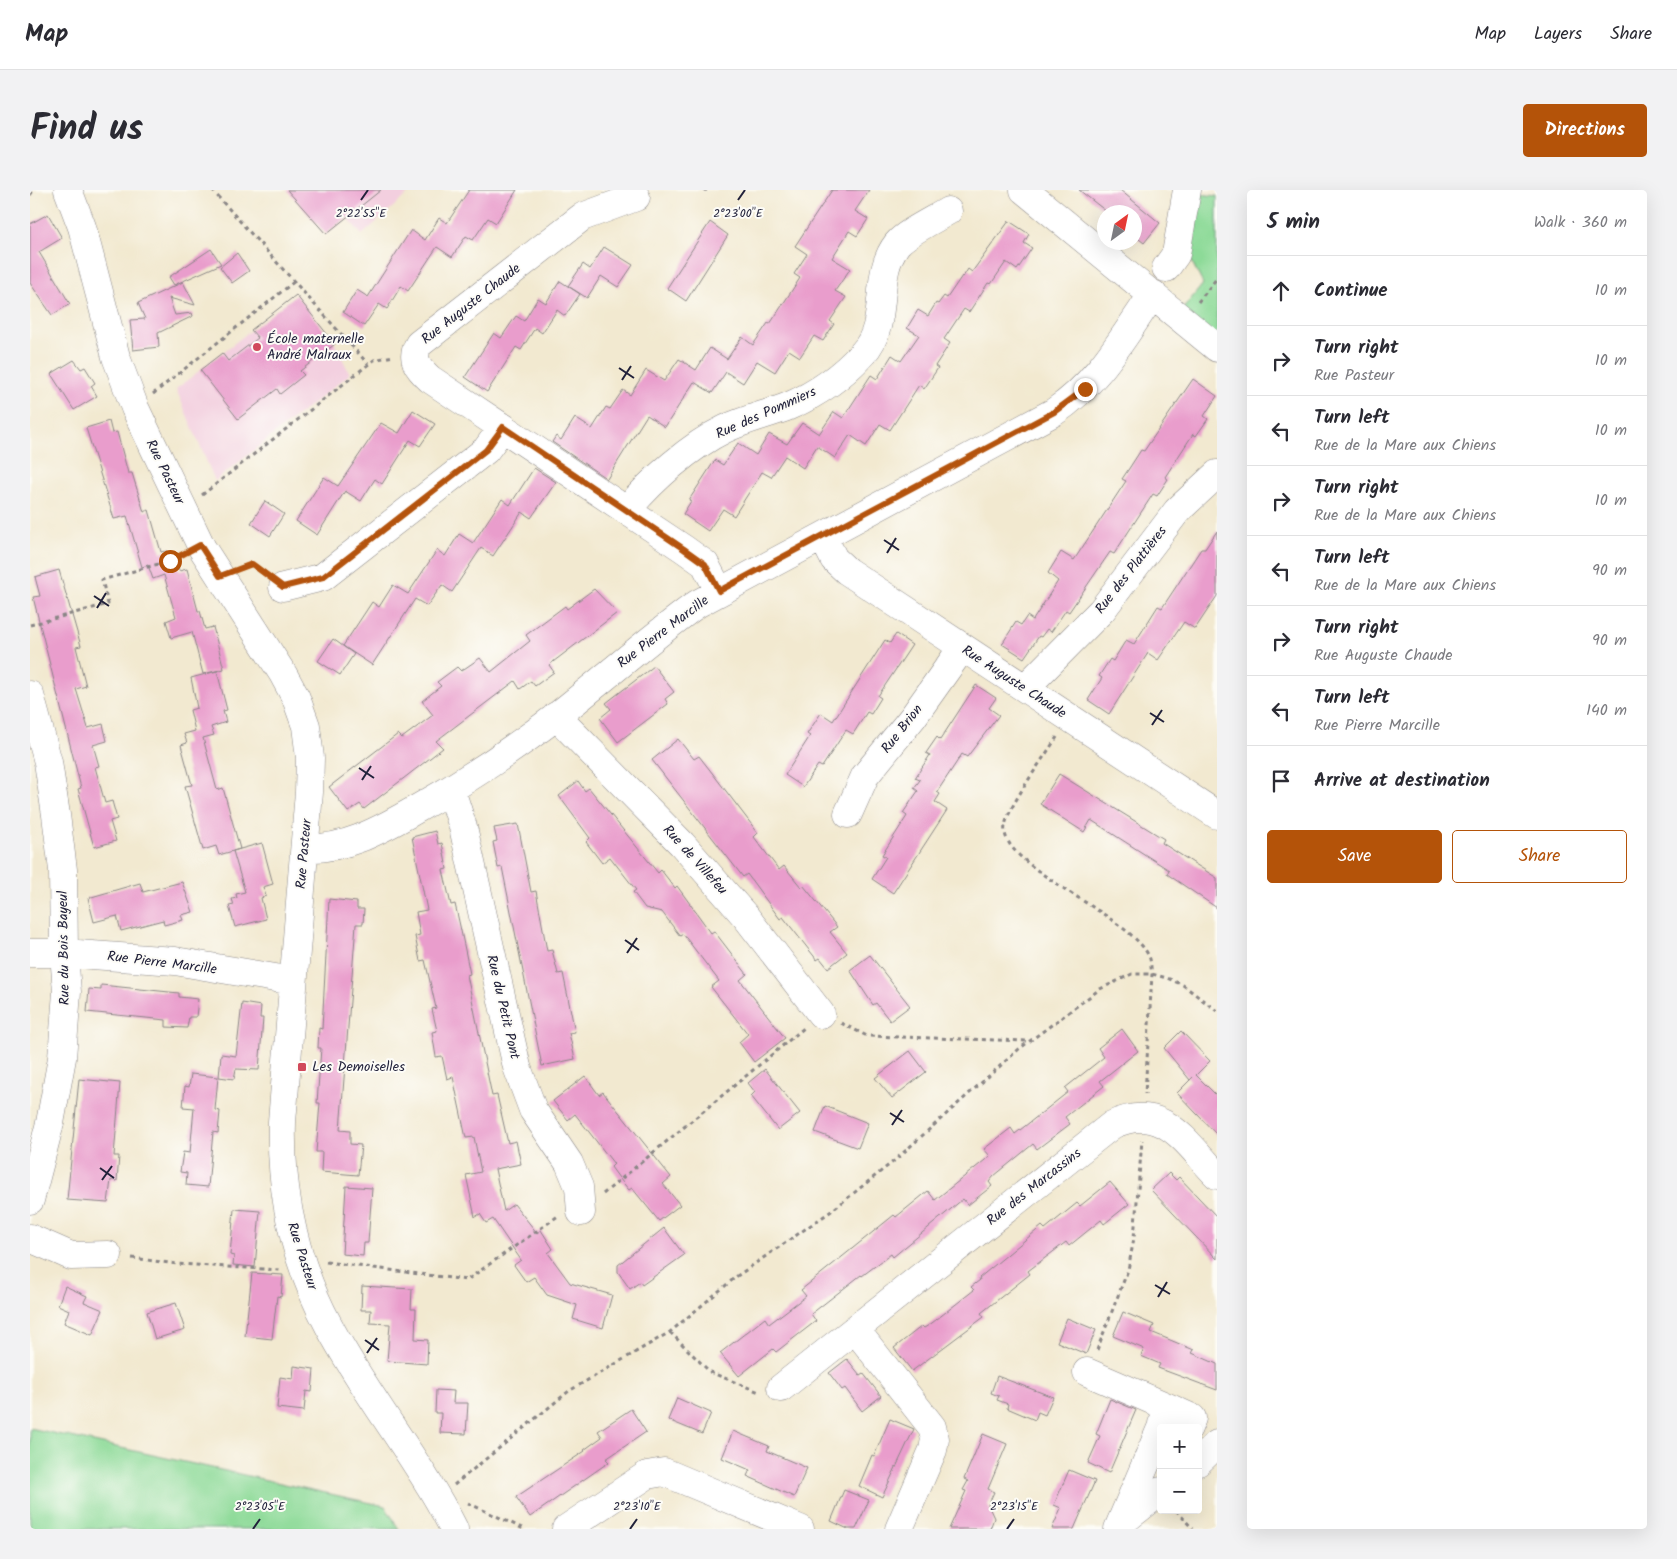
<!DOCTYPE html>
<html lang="en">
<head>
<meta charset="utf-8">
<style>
	:root { --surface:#fff; --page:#f2f2f3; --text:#2b2b33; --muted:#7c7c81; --line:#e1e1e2; --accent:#b45309 }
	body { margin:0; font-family:Kalam,sans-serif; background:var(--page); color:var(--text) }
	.controls { position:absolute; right:15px; bottom:15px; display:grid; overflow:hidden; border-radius:5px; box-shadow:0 5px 20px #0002 }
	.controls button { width:45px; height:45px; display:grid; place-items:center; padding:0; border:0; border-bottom:1px solid var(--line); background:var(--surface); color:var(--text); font:25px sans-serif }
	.compass { position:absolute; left:1067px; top:15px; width:45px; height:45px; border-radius:50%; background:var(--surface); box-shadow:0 5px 20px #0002; rotate:33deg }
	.stop { position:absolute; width:15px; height:15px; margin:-11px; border:4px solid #b45309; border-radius:50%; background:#fff }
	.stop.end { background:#b45309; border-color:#fff; box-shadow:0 1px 5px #0008 }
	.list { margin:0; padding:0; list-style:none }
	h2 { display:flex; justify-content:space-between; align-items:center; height:65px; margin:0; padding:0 20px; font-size:21px }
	h2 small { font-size:16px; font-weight:400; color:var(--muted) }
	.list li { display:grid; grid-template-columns:32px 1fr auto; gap:15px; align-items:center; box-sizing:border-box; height:70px; padding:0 20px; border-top:1px solid var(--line) }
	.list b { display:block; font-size:19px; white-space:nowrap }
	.list p { margin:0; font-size:16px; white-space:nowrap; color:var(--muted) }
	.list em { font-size:16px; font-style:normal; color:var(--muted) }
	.actions { display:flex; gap:10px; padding:15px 20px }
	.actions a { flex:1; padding:11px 0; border:1px solid var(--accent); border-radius:5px; text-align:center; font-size:18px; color:var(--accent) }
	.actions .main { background:var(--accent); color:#fff }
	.icon { flex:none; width:28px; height:28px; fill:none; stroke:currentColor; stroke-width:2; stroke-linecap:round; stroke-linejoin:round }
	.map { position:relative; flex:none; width:1187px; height:1339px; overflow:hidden; border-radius:5px }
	header { display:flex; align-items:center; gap:30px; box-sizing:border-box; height:70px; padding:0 25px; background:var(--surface); border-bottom:1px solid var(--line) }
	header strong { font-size:24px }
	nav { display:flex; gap:28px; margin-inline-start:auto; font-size:18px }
	.intro { display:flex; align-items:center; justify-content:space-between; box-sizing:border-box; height:120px; padding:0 30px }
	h1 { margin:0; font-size:35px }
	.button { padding:12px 22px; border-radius:5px; background:var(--accent); color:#fff; font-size:18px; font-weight:700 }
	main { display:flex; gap:30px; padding:0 30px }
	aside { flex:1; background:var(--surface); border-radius:5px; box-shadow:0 5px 20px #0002 }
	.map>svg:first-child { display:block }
	.built { fill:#f3cfdf }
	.green { fill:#8dda98; stroke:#587e6a }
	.building { fill:#e99dcc }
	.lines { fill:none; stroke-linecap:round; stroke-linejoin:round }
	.minor-casing { stroke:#8a8686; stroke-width:29 }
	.path { stroke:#8a8686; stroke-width:3; stroke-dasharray:4 4; stroke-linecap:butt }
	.minor { stroke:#fff; stroke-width:28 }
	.route { stroke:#b45309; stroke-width:6 }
	.ticks { fill:none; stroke:#22223b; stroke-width:2 }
	.poi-dot { fill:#d1495b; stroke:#fdfcf7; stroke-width:2 }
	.labels { text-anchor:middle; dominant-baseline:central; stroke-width:4; stroke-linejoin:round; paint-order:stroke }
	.street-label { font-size:14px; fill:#22223b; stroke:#fdfcf7 }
	.poi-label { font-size:14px; fill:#22223b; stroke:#fdfcf7; text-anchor:start }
	.ticks-label { font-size:12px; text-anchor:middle; fill:#22223b; stroke:#fdfcf7; stroke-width:4; stroke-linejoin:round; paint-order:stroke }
</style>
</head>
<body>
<header>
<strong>Map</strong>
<nav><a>Map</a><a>Layers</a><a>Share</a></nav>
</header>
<div class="intro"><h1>Find us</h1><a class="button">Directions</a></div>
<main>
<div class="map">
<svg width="1187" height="1339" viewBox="0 0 1187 1339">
	<rect width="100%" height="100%" fill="#fdfcf7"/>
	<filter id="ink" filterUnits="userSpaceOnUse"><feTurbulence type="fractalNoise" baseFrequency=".02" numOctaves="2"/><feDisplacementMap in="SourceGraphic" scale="10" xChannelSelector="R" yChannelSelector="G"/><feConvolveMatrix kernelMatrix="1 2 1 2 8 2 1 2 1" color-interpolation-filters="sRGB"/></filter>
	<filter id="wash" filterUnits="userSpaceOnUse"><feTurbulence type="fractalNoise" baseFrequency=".0096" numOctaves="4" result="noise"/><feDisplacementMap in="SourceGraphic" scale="20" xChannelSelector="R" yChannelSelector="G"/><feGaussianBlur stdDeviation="1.12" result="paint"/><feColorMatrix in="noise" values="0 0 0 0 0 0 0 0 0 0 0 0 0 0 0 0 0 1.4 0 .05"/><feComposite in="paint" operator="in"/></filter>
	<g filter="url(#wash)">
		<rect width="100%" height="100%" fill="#f2e9d0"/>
		<path class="built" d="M294 0H382L332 45Z
			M266 105 305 154 320 184 185 291 146 199Z"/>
		<path class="green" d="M1169 4 1187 6V158L1148 125 1173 94 1159 66Z
			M0 1238 355 1316 369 1339H0Z"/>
		<g id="blocks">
			<path class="building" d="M257 0H351L296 44Z
				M439 0H487L466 33 458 28 443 50 436 46 422 67 407 57 378 101 371 96 357 119 349 114 334 136 313 122 327 100 338 107 381 40 395 50 409 28 417 33Z
				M802 0H839L825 21 838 29 827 46 819 41 802 68 820 79 805 101 816 107 800 131 804 134 793 151 784 146 770 167 759 160 745 182 727 171 713 193 696 182 682 203 664 192 635 237 617 225 577 289 522 252 526 246 531 250 545 228 562 239 576 217 580 219 593 200 600 205 616 180 634 191 649 169 666 180 680 158 697 169 712 147 723 155 738 133 740 134 770 88 764 84 777 64 765 56Z
				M1049 0H1090L1130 33 1114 53 1104 45V22H1077Z
				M18 24 32 48 9 62 40 114 22 125 0 93V34Z
				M979 31 999 44 994 53 1002 58 987 80 976 72 961 94 958 93 939 122 934 119 914 149 920 153 905 176 908 178 894 199 889 195 860 240 850 234 836 256 820 245 805 268 787 256 773 278 755 266 741 287 732 282 704 326 693 319 678 341 653 324 661 311 659 310 685 270 693 275 708 253 726 265 739 244 757 254 772 233 789 244 804 222 813 228 841 185 847 189 862 165 871 171 889 145 877 138 888 120 898 126 906 113 908 114 914 106 917 108 932 86 933 87 938 79 942 82Z
				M680 32 698 45 656 111 637 98Z
				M574 57 603 75 588 97 571 86 557 108 538 96 553 74 560 79Z
				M181 59 191 74 144 95 139 87Z
				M207 63 219 81 202 93 190 77Z
				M530 91 550 104 535 126 527 120 512 143 505 138 491 160 486 157 457 202 435 187 464 143 471 148 486 126 494 131 508 108 516 113Z
				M153 92 165 115 139 108 145 125 162 123 163 126 128 143 129 157 103 160 100 130 115 129 108 113Z
				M266 105 305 154 270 181 274 185 250 204 247 199 208 229 170 180 192 163 198 171 228 148 221 140Z
				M44 170 51 179 55 177 65 193 61 196 67 206 44 220 21 184Z
				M1163 189 1187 206 1174 226 1178 229 1166 246 1163 244 1135 287 1138 289 1127 306 1123 304 1084 364 1080 362 1039 422 1036 420 1021 442 1017 439 1011 447 1009 446 994 468 972 454 986 432 991 435 997 426 1003 430 1028 391 1018 383 1031 362 1044 370 1096 291 1092 289 1100 277 1111 260 1114 261Z
				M383 220 405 234 390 256 380 250 352 294 345 289 331 311 315 301 287 345 266 331 294 287 308 296 351 233 369 243Z
				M79 231 82 243 87 242 98 283H102L114 322 119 320 131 362 137 361 140 374 147 372 149 381 157 379 168 421H170L175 439 183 437 194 479 173 484 162 442 141 448 136 431 146 427 134 385 123 389 118 375 112 377 97 326 84 329 56 238Z
				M504 278 526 292 501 328 492 322 463 366 451 358 422 402 412 395 397 416 385 409 342 475 313 456 342 412 349 417 363 395 378 404 407 360 415 366 429 344 443 353 472 309 480 315Z
				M235 311 254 324 240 346 221 333Z
				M1187 341V406L1165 439 1154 432 1128 470 1118 463 1079 524 1058 510 1072 488 1069 486 1080 469 1083 471 1096 450 1104 454 1128 416 1132 418 1171 359H1175Z
				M29 380 51 456 46 457 56 496 46 499 58 538 73 534 77 551 63 555 69 576 65 577 75 613 82 611 87 629 80 631 86 651 64 657 48 599 51 598 3 407 10 406 5 387Z
				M564 399 587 423 519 475 524 482 505 496 501 491 490 499 485 491 406 551 413 558 334 619 330 614 318 622 299 597 368 544 372 548 403 525 392 511 411 496 407 492 427 477 431 481 450 468 461 482 500 451 496 445 535 416 537 419Z
				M866 444 882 455 848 506 851 508 841 524 837 522 823 544 816 540 792 577 788 575 773 597 755 585 780 546 777 544 791 523 803 531 855 450 860 453Z
				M303 449 324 464 310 485 288 471Z
				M624 476 644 502 635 509 638 514 588 552 570 528 581 519 576 513Z
				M187 481 197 520 193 521 196 532 181 537 184 545 173 548 187 600 193 598 210 659 189 665 186 656 173 660 155 596 162 595 151 555 157 553 154 544 165 541 160 520 167 518 161 488Z
				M946 495 966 508 959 518 969 525 937 567 932 564 907 602 910 604 905 612 917 620 863 703 842 689 856 667 852 665 877 626 873 623 888 601 884 598 890 590 885 588 900 565 896 563 907 547 910 550Z
				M648 549 664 569 669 566 683 584 728 643 724 647 749 680 754 676 771 697 773 695 807 737 800 742 817 763 798 778 790 768 787 770 753 727 750 729 717 684 713 687 622 570Z
				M1029 584 1134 649 1132 653 1187 688V718L1137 684 1139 680 1061 630 1054 642 1010 614Z
				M548 591 555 601 559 598 628 683 631 680 645 698 647 696 681 743 684 741 717 784 710 790 755 848 724 872 709 852 718 844 681 797 689 791 653 744 650 746 632 722 615 718 603 702 606 700 580 667 572 673 556 652 560 648 529 606Z
				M488 634 501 702 506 701 517 761 522 760 528 784 533 783 545 842 539 843 545 869 512 876 472 677 468 678 463 652 467 651 464 638Z
				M405 641 408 654 412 653 417 679 413 680 421 715 425 714 430 736 440 784 437 785 462 906 467 905 478 953 486 951 491 974 465 979 474 1021 484 1014 507 1043 511 1040 523 1059 518 1063 540 1093 582 1105 573 1138 543 1129 547 1115 517 1105 504 1087 496 1092 484 1075 491 1070 463 1029 456 1033 450 1024 445 1027 436 985 451 982 444 947 436 948 423 887 417 889 412 866 406 867 402 842 407 841 402 819 406 818 395 770 390 771 385 746 390 745 386 722 397 720 382 647Z
				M232 653 243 694 233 697 236 706 231 708 236 729 205 737 199 716 204 715 202 709 207 708 206 704 215 702 203 661Z
				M152 692 163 722 151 725 153 730 134 735 133 730 91 741 87 726 64 732 58 708 110 693 113 702Z
				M299 709 327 712V719H334L333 734H326L310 940 320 941V954L331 955 328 985 291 982 292 962H286L290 913H287L291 858H288L289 838 292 839Z
				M840 765 880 816 860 831 846 813 843 815 820 780Z
				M71 795 149 803V807L168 809 166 827H159L157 838 136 837V830L57 822 59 799 71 800Z
				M212 813 231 816 230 828H233L229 880 206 879 204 889 189 887 191 864 206 866Z
				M1092 839 1108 861 1070 891 1074 896 1035 927 1040 934 1007 959 1003 954 964 986 959 992 962 996 938 1015 933 1009 863 1067 861 1064 832 1086 831 1085 781 1124 786 1131 746 1162 743 1159 709 1186 690 1163 735 1128 739 1134 776 1106 771 1100 864 1025 866 1027 898 1001 905 1010 960 966 954 959 981 938 985 944 1038 902 1035 898 1074 867 1068 858Z
				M1151 841 1180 871 1166 885 1187 906V945L1147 903 1163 887 1160 890 1134 858Z
				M880 861 896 882 862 908 845 888Z
				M735 879 770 923 748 940 721 906 725 902 718 893Z
				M161 884 188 887 185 920 190 921 188 943 183 942 178 997 156 995 157 983 150 982 153 962 160 963 164 918 153 917 155 896 159 897Z
				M555 886 569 905 573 902 641 987 633 994 650 1015 629 1031 602 998 599 1000 589 988 581 977 584 974 545 924 538 930 523 911Z
				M49 889 90 893 84 966H89L87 991 81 990 78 1013 37 1010Z
				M795 916 838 933 828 958 785 942Z
				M1139 983 1146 990 1149 987 1187 1027V1069L1121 1000Z
				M1080 992 1099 1014 1074 1034 1071 1030 1039 1056 1036 1052 998 1081 1000 1084 951 1123 954 1127 882 1181 864 1158 892 1136 894 1138 902 1133 944 1100 941 1097 950 1090 949 1088 1012 1036 1015 1039 1047 1013 1050 1016Z
				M316 996 342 998 338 1053H334L333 1066 312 1064Z
				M204 1019 230 1021 225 1077 203 1075 204 1066 200 1065Z
				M634 1038 654 1065 612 1095 610 1092 600 1099 588 1082V1075Z
				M222 1083 253 1085 251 1107 247 1106 242 1149 215 1146Z
				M35 1096 57 1106 54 1112 73 1120 62 1145 34 1133 39 1120 28 1115Z
				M332 1096 382 1099 381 1119H386L385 1149 398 1150 397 1174 357 1171 360 1134 340 1133 341 1120H331Z
				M146 1113 155 1140 125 1149 117 1122Z
				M1093 1122 1124 1135 1121 1142 1164 1160 1162 1163 1187 1174V1200L1128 1178 1130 1174 1111 1166 1114 1159 1083 1146Z
				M1037 1128 1066 1140 1056 1164 1027 1152Z
				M817 1169 830 1185 833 1183 851 1206 832 1221 815 1198 812 1200 799 1183Z
				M264 1176 284 1179 282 1202 276 1201 274 1221 247 1218 250 1187 263 1189Z
				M967 1186 1023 1207 1015 1225 1008 1222 1005 1230 977 1218 978 1214 967 1210 969 1206 961 1203Z
				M406 1200 424 1201 423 1213H438L436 1244 410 1243 411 1223H405Z
				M647 1208 681 1223 672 1244 638 1230Z
				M1080 1209 1106 1220 1079 1283 1058 1273 1070 1246 1066 1244Z
				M601 1219 616 1242 576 1269 579 1272 500 1327 486 1307 555 1261 554 1260 572 1247 568 1241Z
				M860 1229 884 1239 852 1307 829 1296 842 1265 844 1266Z
				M703 1241 739 1256 737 1261 777 1278 764 1307 717 1286 720 1280 692 1268Z
				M953 1244 977 1254 958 1299 964 1302 958 1315 964 1328 960 1339H919L936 1301 933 1300 938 1291 934 1289Z
				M1039 1280 1065 1291 1044 1339H1022L1031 1318 1024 1315Z
				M814 1300 839 1310 826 1339H818L801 1331Z"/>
		</g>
	</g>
	<g filter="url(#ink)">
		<use href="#blocks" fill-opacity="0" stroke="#8a8686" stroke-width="1"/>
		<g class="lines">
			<g class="minor-casing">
				<path id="minor" d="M38 0 52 37 86 167 105 218 172 358 253 484 266 508 276 536 280 568 279 602 252 932C250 1004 265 1073 299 1136 336 1206 388 1268 424 1339
					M994 0 1187 158
					M606 7 552 27 389 154C380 169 388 178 400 189L654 359 675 374 689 401
					M1136 78 1146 64 1157 0
					M597 320C622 290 660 256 695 239 716 229 739 224 759 216 787 204 813 185 833 163 861 133 842 86 867 54 876 43 905 29 918 21
					M793 347 804 369 817 381 1187 625
					M253 397 293 387 456 260 473 237
					M995 498 1072 420 1147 321 1187 284
					M0 505 18 572 26 625 33 680 34 763 37 802 32 868 20 933 0 1010
					M526 526 652 654 716 727 791 824
					M421 600 433 637 487 877 503 920 539 973 549 997 551 1022
					M818 624 835 586 883 527 932 458
					M275 658C313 660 346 642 378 624 430 595 480 562 527 526 574 489 619 449 667 414L1024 222C1068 193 1093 147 1123 104
					M0 763H34L145 771 263 791
					M0 1048 41 1066 78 1065
					M825 1139 902 1237 905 1249 903 1260 869 1339
					M1057 1182 1140 1218
					M751 1198 1082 935C1133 911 1155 952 1187 985
					M1132 1234 1140 1218 1162 1228 1158 1238
					M1168 1272 1187 1254
					M1092 1332 1131 1301
					M536 1339 617 1285 634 1282 770 1339
					M1088 1339 1131 1238"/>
			</g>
			<path class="path" d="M182 0 338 174
				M674 0H677
				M0 5 4 0
				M1168 112 1187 88
				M123 204 265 91
				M172 305 344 170 363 166
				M211 378 222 374 236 384
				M0 435 78 414 72 390 139 371 150 366
				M1027 547C1014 568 979 614 975 636 967 677 1105 726 1120 769 1121 774 1121 780 1122 784L1115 904
				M811 833 837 846 999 851
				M573 1004 774 838
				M102 1068 147 1074 250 1080
				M296 1072 437 1090 528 1026
				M640 1142 680 1182 729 1202
				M1067 1160 1098 1080 1104 1048 1112 950
				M424 1295 539 1201 640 1142 707 1086 800 1022 864 971 989 859 1070 799 1102 784H1122L1137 788 1153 795 1187 821
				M438 1313 494 1339
				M1146 1320 1163 1339"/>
			<use href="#minor" class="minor"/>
		</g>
	</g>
	<g class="lines" filter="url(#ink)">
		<path class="route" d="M140 371 170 355 190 386 222 374 253 397 293 387 456 260 473 237 654 359 675 374 689 401 1024 222 1055 199"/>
	</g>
	<path class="ticks" d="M331 10 338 0M708 10 715 0M589 178 604 188M592 190 601 176M854 350 869 360M857 363 866 348M64 406 79 416M67 418 76 403M1120 523 1134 532M1122 535 1132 520M329 578 344 588M332 590 341 576M595 750 609 760M597 763 607 748M860 923 874 932M862 935 872 920M70 978 84 988M72 990 82 976M1125 1095 1140 1104M1128 1107 1137 1092M335 1150 349 1160M337 1163 347 1148M223 1339 230 1329M600 1339 607 1329M977 1339 984 1329"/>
	<g class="poi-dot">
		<circle cx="227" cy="157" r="5"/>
		<rect x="267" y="872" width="10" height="10" rx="2.5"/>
	</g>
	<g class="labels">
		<g class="street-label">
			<text transform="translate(441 114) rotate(-38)">Rue Auguste Chaude</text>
			<text transform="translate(736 223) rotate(-24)">Rue des Pommiers</text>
			<text transform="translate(135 282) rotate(64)">Rue Pasteur</text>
			<text transform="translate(1101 380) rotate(-52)">Rue des Plattières</text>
			<text transform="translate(633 442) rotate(-37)">Rue Pierre Marcille</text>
			<text transform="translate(984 492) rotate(33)">Rue Auguste Chaude</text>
			<text transform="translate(872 539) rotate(-52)">Rue Brion</text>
			<text transform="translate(274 664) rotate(-85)">Rue Pasteur</text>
			<text transform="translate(665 670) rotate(48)">Rue de Villefeu</text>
			<text transform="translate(34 758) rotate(-91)">Rue du Bois Bayeul</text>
			<text transform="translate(132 773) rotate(7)">Rue Pierre Marcille</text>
			<text transform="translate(473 817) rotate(77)">Rue du Petit Pont</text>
			<text transform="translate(1004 997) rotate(-38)">Rue des Marcassins</text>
			<text transform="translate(272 1066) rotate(72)">Rue Pasteur</text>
		</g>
		<g class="poi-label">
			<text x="237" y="149">École maternelle<tspan x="237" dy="16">André Malraux</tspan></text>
			<text x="282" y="877">Les Demoiselles</text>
		</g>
	</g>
	<g class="ticks-label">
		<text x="331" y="27">2°22'55"E</text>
		<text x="708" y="27">2°23'00"E</text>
		<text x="230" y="1320">2°23'05"E</text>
		<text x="607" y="1320">2°23'10"E</text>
		<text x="984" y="1320">2°23'15"E</text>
	</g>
</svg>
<div class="controls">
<button>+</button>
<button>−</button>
</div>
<svg class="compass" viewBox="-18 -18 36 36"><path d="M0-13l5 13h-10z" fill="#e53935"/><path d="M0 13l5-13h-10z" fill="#7c7c81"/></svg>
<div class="stop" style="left:140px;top:371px"></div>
<div class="stop end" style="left:1055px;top:199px"></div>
</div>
<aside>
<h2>5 min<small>Walk · 360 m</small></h2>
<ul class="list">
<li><svg class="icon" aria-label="ahead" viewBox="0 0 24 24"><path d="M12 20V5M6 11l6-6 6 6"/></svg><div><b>Continue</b></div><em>10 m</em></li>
<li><svg class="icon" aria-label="right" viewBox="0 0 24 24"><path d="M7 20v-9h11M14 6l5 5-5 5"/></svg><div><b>Turn right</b><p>Rue Pasteur</p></div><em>10 m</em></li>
<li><svg class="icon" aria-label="left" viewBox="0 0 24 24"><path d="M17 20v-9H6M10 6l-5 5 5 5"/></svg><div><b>Turn left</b><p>Rue de la Mare aux Chiens</p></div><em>10 m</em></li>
<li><svg class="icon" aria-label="right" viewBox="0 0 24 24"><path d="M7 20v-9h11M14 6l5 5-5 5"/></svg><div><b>Turn right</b><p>Rue de la Mare aux Chiens</p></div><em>10 m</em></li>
<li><svg class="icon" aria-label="left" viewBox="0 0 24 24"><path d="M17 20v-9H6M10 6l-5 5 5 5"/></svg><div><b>Turn left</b><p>Rue de la Mare aux Chiens</p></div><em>90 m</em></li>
<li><svg class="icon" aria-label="right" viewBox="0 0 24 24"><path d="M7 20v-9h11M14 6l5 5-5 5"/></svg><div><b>Turn right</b><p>Rue Auguste Chaude</p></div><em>90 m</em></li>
<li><svg class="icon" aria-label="left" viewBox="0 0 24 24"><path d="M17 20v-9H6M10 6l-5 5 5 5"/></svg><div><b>Turn left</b><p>Rue Pierre Marcille</p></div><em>140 m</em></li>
<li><svg class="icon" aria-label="arrive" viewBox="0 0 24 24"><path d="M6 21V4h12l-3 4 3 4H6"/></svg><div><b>Arrive at destination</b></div></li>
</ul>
<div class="actions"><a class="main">Save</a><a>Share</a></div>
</aside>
</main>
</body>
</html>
